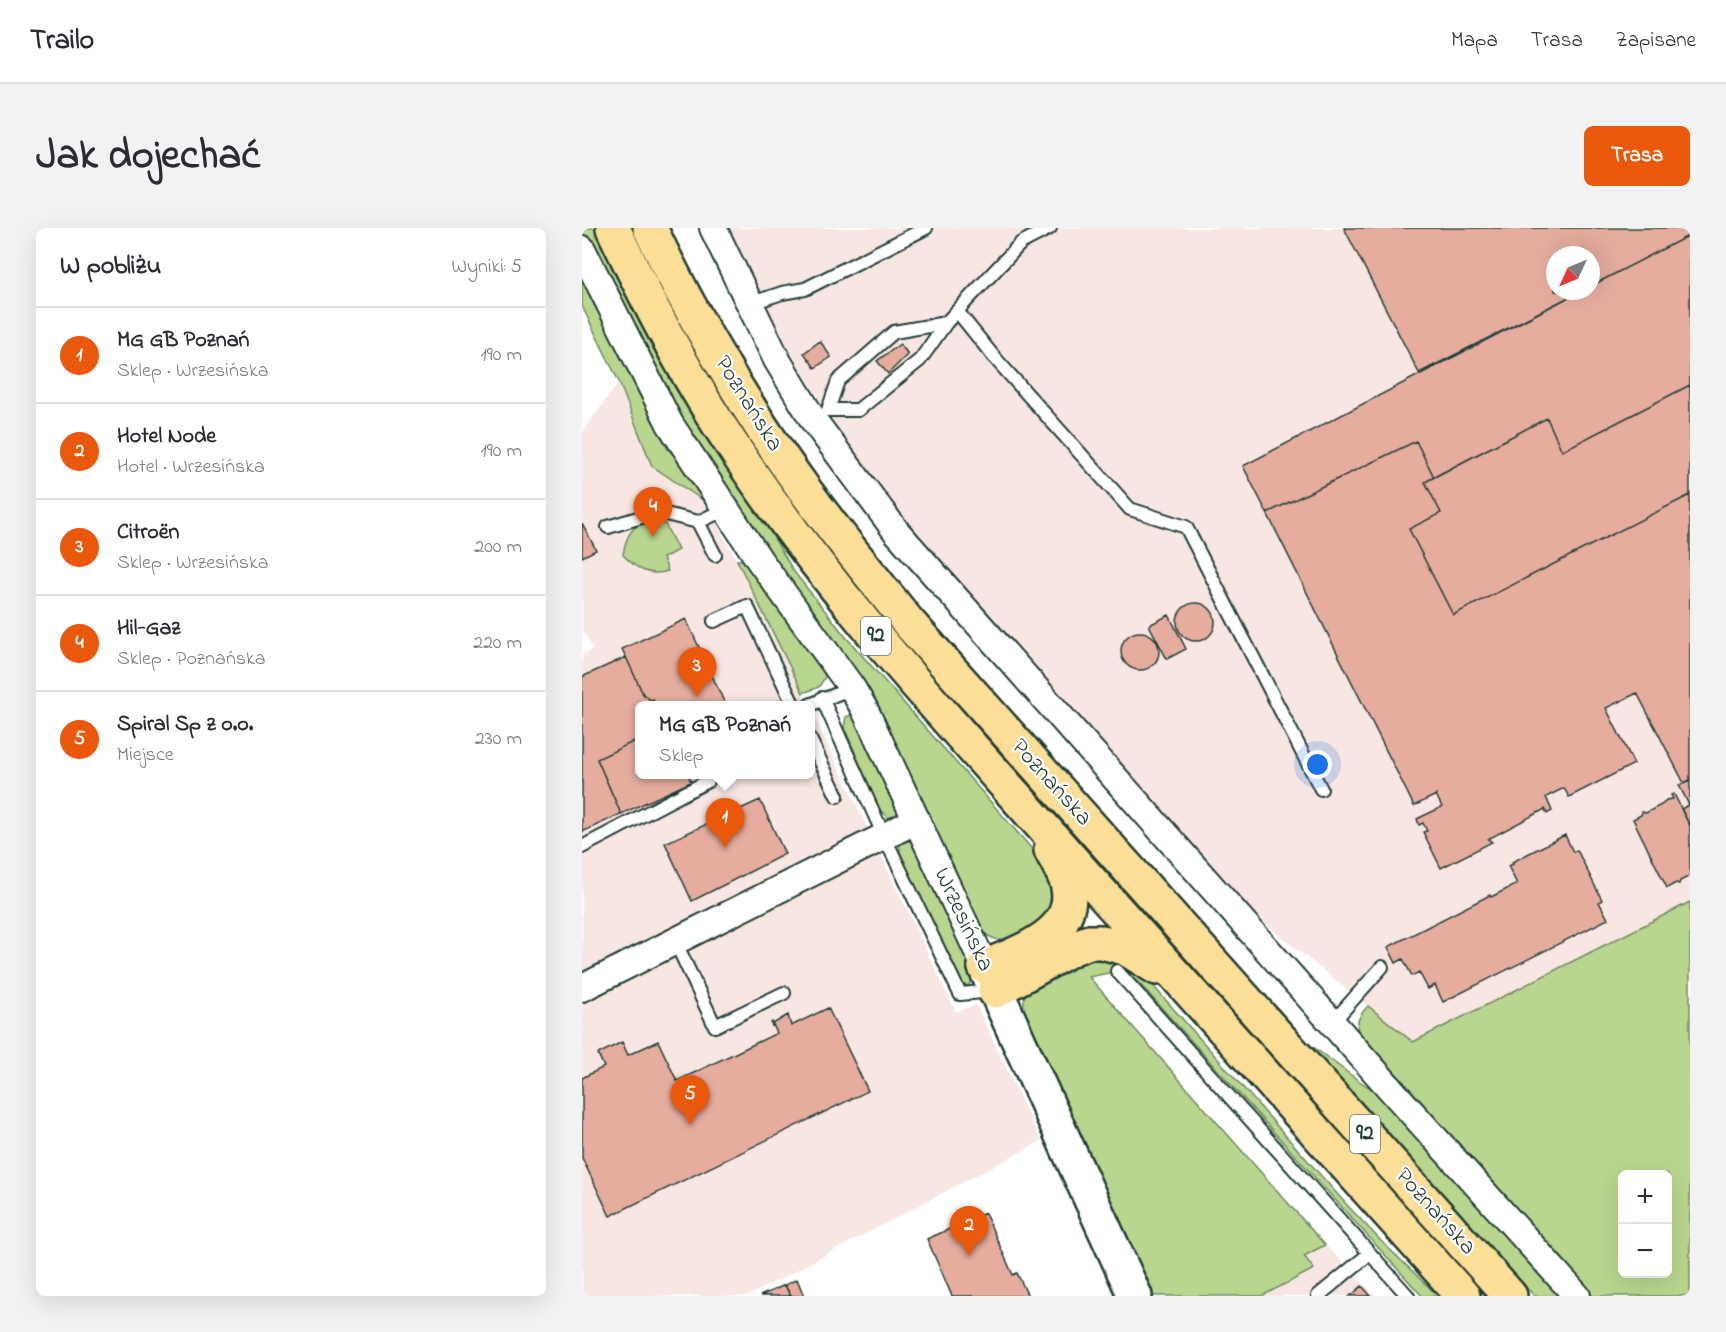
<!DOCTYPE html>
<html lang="pl">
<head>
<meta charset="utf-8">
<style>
	:root { --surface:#fff; --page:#f2f2f3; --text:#2b2b33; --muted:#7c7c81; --line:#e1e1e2; --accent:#ea580c }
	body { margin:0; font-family:"Indie Flower",sans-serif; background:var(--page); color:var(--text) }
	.controls { position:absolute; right:18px; bottom:18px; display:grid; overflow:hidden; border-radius:9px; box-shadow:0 6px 24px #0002 }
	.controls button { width:54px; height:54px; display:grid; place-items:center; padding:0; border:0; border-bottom:2px solid var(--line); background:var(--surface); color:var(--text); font:30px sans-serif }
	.compass { position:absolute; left:964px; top:18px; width:54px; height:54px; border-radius:50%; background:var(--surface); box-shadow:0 6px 24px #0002; rotate:226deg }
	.you { position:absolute; left:736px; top:537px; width:21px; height:21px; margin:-15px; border:4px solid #fff; border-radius:50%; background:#1a73e8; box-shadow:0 0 0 9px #1a73e833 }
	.badge { display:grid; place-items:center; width:39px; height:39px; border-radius:50%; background:var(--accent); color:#fff; font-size:20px; font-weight:700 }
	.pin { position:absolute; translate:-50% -50px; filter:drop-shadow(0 2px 3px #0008) }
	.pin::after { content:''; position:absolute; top:32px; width:21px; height:18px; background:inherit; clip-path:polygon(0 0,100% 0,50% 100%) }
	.popup { position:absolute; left:53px; top:473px; width:180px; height:78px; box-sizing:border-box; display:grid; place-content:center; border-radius:9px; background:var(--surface); filter:drop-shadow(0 2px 4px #0005); font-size:20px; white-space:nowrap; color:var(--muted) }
	.popup b { font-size:22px; color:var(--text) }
	.popup::after { content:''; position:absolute; left:50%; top:100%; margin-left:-12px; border:12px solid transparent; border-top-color:var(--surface) }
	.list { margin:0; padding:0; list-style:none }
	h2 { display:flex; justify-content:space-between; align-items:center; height:78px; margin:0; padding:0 24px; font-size:26px }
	h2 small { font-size:20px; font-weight:400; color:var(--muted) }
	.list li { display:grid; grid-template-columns:39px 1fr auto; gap:18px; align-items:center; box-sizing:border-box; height:96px; padding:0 24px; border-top:2px solid var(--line) }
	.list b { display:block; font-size:22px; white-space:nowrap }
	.list p { margin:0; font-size:20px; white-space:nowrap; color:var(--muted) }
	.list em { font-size:20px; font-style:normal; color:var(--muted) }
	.map { position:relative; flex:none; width:1108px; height:1068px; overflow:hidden; border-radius:9px }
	header { display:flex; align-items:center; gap:36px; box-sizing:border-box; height:84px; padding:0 30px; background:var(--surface); border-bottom:2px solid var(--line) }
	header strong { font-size:28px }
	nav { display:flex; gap:33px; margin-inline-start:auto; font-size:21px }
	.intro { display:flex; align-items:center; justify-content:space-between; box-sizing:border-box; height:144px; padding:0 36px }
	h1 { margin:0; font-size:42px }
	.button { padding:15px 27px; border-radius:9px; background:var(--accent); color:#fff; font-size:21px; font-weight:700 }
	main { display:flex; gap:36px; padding:0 36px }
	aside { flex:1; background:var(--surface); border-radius:9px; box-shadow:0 6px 24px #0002 }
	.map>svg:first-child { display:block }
	.built { fill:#f8e6e2; fill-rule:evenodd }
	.green { fill:#b9d68e; stroke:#6c8a61; stroke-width:1.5; fill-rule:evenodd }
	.building { fill:#e6ad9f; stroke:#1f3d34; stroke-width:1.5 }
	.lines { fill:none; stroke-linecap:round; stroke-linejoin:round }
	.lane-casing { stroke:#1f3d34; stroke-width:16 }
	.street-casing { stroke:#1f3d34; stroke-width:30 }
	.secondary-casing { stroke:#1f3d34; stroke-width:38 }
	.primary-casing { stroke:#1f3d34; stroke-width:38 }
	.lane { stroke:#fff; stroke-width:12 }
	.street { stroke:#fff; stroke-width:26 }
	.secondary { stroke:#fff; stroke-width:33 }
	.primary { stroke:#fdde96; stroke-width:33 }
	.labels { text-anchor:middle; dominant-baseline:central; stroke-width:4.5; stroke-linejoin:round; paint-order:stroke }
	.shield { fill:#fff; stroke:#627771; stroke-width:1.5 }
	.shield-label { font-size:22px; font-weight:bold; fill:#1f3d34 }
	.street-label { font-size:24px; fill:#1f3d34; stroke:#fff }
</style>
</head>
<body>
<header>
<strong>Trailo</strong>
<nav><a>Mapa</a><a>Trasa</a><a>Zapisane</a></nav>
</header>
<div class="intro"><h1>Jak dojechać</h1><a class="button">Trasa</a></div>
<main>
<aside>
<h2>W pobliżu<small>Wyniki: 5</small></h2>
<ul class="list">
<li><span class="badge">1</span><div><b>MG GB Poznań</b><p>Sklep · Wrzesińska</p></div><em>190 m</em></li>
<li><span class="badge">2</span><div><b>Hotel Node</b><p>Hotel · Wrzesińska</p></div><em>190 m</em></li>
<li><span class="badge">3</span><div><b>Citroën</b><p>Sklep · Wrzesińska</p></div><em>200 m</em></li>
<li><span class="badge">4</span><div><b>Hil-Gaz</b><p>Sklep · Poznańska</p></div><em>220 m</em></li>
<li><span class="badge">5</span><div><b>Spiral Sp z o.o.</b><p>Miejsce</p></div><em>230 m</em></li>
</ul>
</aside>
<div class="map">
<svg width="1108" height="1068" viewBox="0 0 1108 1068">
	<rect width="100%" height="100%" fill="#fff"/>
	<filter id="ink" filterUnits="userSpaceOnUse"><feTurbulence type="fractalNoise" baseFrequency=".0167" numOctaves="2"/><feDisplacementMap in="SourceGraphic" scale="12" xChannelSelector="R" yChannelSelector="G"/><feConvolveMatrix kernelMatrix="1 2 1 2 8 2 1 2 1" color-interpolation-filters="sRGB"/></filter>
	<g filter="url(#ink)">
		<path class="built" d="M143 0H1108V674L831 814 682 695 448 436 324 293 266 218 191 95ZM973 27H1009V63H973Z
			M37 154 70 238 122 273 161 343 226 477 57 478V546H228L229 482 374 784 394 777 459 913 166 1068H0V427L11 421 0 401V205Z
			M743 1017 794 1068H680L732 1041 721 1028Z"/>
		<path class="green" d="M0 0H19L156 249 212 344 264 409 457 629 472 649 471 689 426 716 406 708 396 697 372 641 291 474 185 329 75 155 0 4Z
			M0 45 14 70 85 220 114 250 129 275 126 278 122 273 70 238 37 154 0 78Z
			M74 293 83 296 96 322 81 330 86 343C66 349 55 341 41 327 44 306 51 294 74 293Z
			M155 332H165L241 438 243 449 237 459 221 465Z
			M269 487 274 488 318 581 316 589 309 592 298 582 262 499 264 489Z
			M323 612 329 614 333 618 394 748 391 753 385 758 376 754 318 624V615Z
			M1108 674V1068H996L777 813C774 797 774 790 786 778L831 814ZM1040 946H1086V1046H1040Z
			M499 724 530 726 566 752 765 977 799 1013 856 1068H840L557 755 541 742 507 749 743 1017 722 1028 732 1041 680 1068H566L440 791 443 764Z
			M722 812 777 853 806 871 984 1068H952Z"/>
		<path class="building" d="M762 0H1108V7L1009 58V27H973V63H999L837 145Z
			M1108 7V157L980 223 965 190 852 249 834 213 685 285 661 238 999 63H1009V58Z
			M238 113 249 129 233 140 222 125Z
			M318 116 326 126 306 146 295 133Z
			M1108 157V267L871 387 827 301 859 285 843 254 965 190 980 223Z
			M834 213 852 249 843 254 859 285 827 301 871 387 1108 267V552L1102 555 1055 465 1024 480 1052 536 987 569 982 560 964 569 970 583 965 586 963 581 906 611 910 614 859 640 841 604 845 603 841 595 837 597 835 591 860 579 854 567 832 578 685 285Z
			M0 295 14 322 0 329Z
			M595 394a19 19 0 1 1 38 0a19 19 0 1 1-38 0Z
			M587 387 604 421 585 431 567 397Z
			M104 391 144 478H74L71 471 69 472 61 466 44 429 40 421Z
			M539 423a19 19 0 1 1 38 0a19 19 0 1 1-38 0Z
			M44 429 61 466 69 472 71 471 74 478H57V511L15 531 39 586 0 604V449Z
			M57 511V546H106L109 554 39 586 15 531Z
			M1108 552V598L1099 581 1107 577 1097 557Z
			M1092 566 1108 598V648L1098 653 1097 656 1094 655 1085 660 1051 591 1059 587 1060 584 1064 585 1081 576 1084 572 1091 571 1089 567Z
			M178 572 203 626 110 673 83 615Z
			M983 607 991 624 995 622 1020 672 1017 674 1026 691 861 774 853 757 846 761 837 744 830 748 821 731 814 735 806 719 908 667 909 669 935 656 926 638 931 636 930 634Z
			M246 780 286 863 28 988 0 930V850L22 839 16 826 40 814 46 827 76 813 95 853 195 805 191 797 190 798 189 795 190 794 191 796 206 787 209 798Z
			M403 985 431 1047 435 1045 446 1068H370L345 1011Z
			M215 1051 222 1068H209L203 1057Z
			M203 1057 208 1068H178Z
			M780 1058 789 1068H768L772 1065Z"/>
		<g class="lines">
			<g class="lane-casing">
				<path id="lane" d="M167 76 200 65 223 61 344 0
					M375 83 439 15 468 0
					M364 95 375 83 412 129 548 281 604 299 739 561
					M364 95 338 132 276 182H246L256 153 312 104Z
					M116 294 133 327
					M26 299 76 284 116 294 144 281
					M132 393 165 378 212 478
					M240 470 302 608 378 766 412 763
					M225 478 270 460
					M228 511 255 568
					M0 619 126 553 129 546
					M93 713 133 798 202 765
					M535 743 826 1068
					M750 795 800 739
					M736 1068 787 1026"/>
			</g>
			<g class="street-casing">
				<path id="street" d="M131 0 195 132 232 193 314 303 815 868 995 1068
					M0 21 88 196 178 333 270 460 283 482 403 739
					M0 760 335 592"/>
			</g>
			<g class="secondary-casing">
				<path id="secondary" d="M403 739 553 1068"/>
			</g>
			<g class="primary-casing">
				<path id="primary" d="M31 0C66 75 104 148 150 217 248 367 372 498 490 632 620 777 751 923 881 1068
					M68 0C106 80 150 157 200 230 239 287 283 340 326 394L928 1068
					M403 739C438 723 498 706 485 655 481 643 474 632 469 622
					M413 763 491 720 507 714H520L543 720 575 740"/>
			</g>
			<use href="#lane" class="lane"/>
			<use href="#street" class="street"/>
			<use href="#secondary" class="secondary"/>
			<use href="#primary" class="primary"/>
		</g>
	</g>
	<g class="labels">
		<g class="shield">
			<rect x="279" y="389" width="30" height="38" rx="4.5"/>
			<rect x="768" y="887" width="30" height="38" rx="4.5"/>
		</g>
		<g class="shield-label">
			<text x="294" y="408">92</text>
			<text x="783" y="906">92</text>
		</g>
		<g class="street-label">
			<text transform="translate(166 176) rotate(58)">Poznańska</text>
			<text transform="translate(469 555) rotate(48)">Poznańska</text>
			<text transform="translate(381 692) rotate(65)">Wrzesińska</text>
			<text transform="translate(853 984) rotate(48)">Poznańska</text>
		</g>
	</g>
</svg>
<div class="controls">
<button>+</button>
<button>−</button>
</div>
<svg class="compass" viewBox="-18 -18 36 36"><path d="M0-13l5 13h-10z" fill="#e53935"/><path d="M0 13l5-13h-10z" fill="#7c7c81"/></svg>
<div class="you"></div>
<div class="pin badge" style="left:143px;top:620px">1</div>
<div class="popup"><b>MG GB Poznań</b>Sklep</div>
<div class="pin badge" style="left:387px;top:1028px">2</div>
<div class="pin badge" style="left:115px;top:469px">3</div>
<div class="pin badge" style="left:71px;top:309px">4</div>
<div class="pin badge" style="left:108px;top:897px">5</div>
</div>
</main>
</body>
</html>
